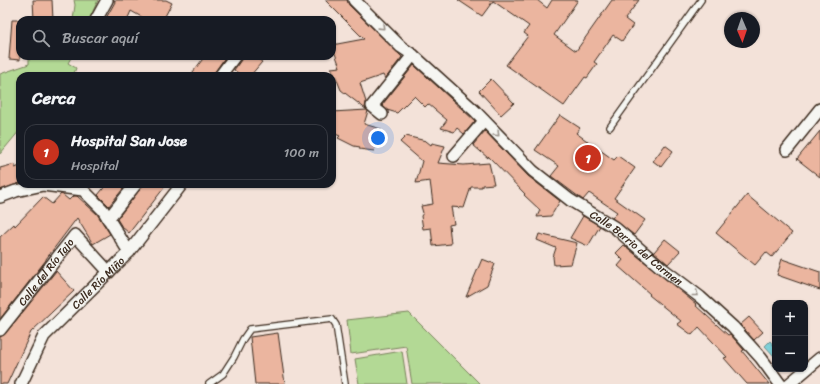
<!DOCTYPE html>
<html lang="es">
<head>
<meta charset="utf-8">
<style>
	:root { --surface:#171b24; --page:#242831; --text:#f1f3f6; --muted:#9ea1a6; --line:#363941; --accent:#c8321e }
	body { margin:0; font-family:Sriracha,sans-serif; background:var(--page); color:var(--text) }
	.controls { position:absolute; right:12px; bottom:12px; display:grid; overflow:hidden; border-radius:8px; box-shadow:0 1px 3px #0004 }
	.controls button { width:36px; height:36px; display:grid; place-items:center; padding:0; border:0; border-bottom:1px solid var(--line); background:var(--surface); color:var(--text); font:20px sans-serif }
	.compass { position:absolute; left:724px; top:12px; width:36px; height:36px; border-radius:50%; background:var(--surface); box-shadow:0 1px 3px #0004; rotate:178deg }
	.you { position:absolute; left:378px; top:138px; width:14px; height:14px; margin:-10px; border:3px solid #fff; border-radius:50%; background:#1a73e8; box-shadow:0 0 0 6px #1a73e833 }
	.badge { display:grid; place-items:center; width:26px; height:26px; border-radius:50%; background:var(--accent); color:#fff; font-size:13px; font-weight:700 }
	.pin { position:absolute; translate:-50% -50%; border:2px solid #fff; box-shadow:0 1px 4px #0006 }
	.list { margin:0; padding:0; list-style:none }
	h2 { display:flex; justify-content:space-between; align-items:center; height:52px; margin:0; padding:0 16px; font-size:17px }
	h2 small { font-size:13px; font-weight:400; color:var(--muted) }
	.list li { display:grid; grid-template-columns:26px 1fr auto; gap:12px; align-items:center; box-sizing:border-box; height:56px; margin:0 8px 8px; padding:0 8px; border:1px solid var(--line); border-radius:12px }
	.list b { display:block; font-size:15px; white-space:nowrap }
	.list p { margin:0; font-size:13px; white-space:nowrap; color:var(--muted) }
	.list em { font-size:13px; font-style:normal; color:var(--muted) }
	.icon { flex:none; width:22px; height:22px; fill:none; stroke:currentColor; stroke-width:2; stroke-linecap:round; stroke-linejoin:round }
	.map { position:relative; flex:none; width:820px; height:384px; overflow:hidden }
	.search { position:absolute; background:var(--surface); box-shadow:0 1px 3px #0004; left:16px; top:16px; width:320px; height:44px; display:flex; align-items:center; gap:10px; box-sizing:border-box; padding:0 14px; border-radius:12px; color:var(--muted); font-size:15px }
	.panel { position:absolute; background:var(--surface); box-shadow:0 1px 3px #0004; left:16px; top:72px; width:320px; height:116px; border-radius:12px }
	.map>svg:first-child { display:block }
	.green { fill:#b3d995; stroke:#77825a }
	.water { fill:#7fd0d8; stroke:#648e8e }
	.building { fill:#ebb59f; stroke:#3b2a1e }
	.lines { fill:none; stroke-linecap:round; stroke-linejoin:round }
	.service-casing { stroke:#3b2a1e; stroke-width:8 }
	.minor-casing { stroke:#3b2a1e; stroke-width:14 }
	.service { stroke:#f6f6f2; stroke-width:5.5 }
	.minor { stroke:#f6f6f2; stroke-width:11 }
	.oneway { stroke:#989088 }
	.labels { text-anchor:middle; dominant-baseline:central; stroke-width:3; stroke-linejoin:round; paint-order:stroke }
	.street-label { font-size:11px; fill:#3b2a1e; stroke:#f6f6f2 }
</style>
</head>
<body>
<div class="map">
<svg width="820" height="384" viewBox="0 0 820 384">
	<rect width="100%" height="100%" fill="#f3e2d9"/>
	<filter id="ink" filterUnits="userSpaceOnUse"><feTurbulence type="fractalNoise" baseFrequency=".025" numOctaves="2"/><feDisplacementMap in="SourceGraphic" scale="8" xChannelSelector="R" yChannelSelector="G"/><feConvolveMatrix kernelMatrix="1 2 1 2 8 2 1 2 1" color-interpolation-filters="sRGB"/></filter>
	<g filter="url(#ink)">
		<path class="green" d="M74 0H98L89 20H73L75 5Z
			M29 56H72L68 63 76 68 73 76H20V130L0 154V74L29 64Z
			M409 313 480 384H412L406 346 351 354 347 320Z
			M402 351 407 384H359L355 359Z"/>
		<path class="water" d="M770 341 775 347V357L765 346Z"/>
		<path class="building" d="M33 0H52L53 20H34Z
			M114 0H166L172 3 163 20H147L131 11 127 20H105L115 2Z
			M325 0H347L349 5 402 57 385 79 383 75 360 83 366 102 365 108 368 111 364 124 381 129 374 151 359 149 360 147 354 146 338 138 340 136 333 133 335 128 332 112 367 110 341 90 335 75 331 68 340 67 332 45 364 39Z
			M458 0H537L547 8 552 0H578L554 35 576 51 612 0H639L625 19 633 25 622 41 613 35 594 62 597 64 587 78 585 77 564 106 506 65 528 36 524 33 529 26 493 1 482 16Z
			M12 20H20V60L9 59Z
			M205 56H226L212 76H190Z
			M242 56H254L262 62 250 76H242L234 70 241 60Z
			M414 65 475 121 464 134 457 128 454 132 441 128 447 120 428 104 425 107 414 96 397 113 387 110 382 105Z
			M491 79 514 103 501 115 479 91Z
			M560 115 580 128 576 133 614 160 618 156 635 168 614 198 645 220 634 235 612 218 617 212 589 193 583 200 551 176 559 166 535 150Z
			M485 131 528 176 560 201 551 216 537 217 540 210 524 195 525 194 488 156V158L473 145Z
			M820 131V177L797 159Z
			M406 136 426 141 431 145 432 143 445 146 438 163 464 165 489 163 494 184 482 185V187H471L464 208 451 207 454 224 449 225 451 244 433 246 431 228 423 229 421 216 423 213 421 206 433 204 430 181 416 183 422 161 400 142Z
			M665 145 673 151 661 167 653 161Z
			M15 164V168L20 166V183L0 190V168Z
			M107 184H127L109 206 98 195Z
			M143 184H167L129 233 122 227 117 219 141 188Z
			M61 194 63 195 69 200 73 196H77L97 214 110 234 93 244 77 218 46 259V260L0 319V237L14 224 15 226 43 197 52 204Z
			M747 195 792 233 772 257 766 252 755 265 716 233Z
			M583 216 600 226 588 246 570 238Z
			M539 234 577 243 571 264 554 265 553 257 556 248 537 240Z
			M665 239 680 251 668 264 654 252Z
			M624 245 696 304 695 305 728 335 730 334 744 350 742 351 769 384H747L724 358 727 357 699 327 692 335 677 324 681 321 649 295 650 294 618 266 623 260 616 253Z
			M482 259 495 264 487 285 466 297Z
			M782 259 820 272V290L777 275Z
			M56 271 74 291 31 332 7 384H0V337L5 334Z
			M749 317 763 332 754 340 740 325Z
			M278 333 285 384H255L250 337Z"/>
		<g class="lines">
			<g class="service-casing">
				<path id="service" d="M610 127 701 0
					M209 384 223 374 234 357 243 339 250 329 332 319 336 325 345 384"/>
			</g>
			<g class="minor-casing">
				<g id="minor">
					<path id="s1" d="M354 0 401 47 413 55 475 111 533 171 570 200 614 227 663 269 700 297 733 327 761 358 780 384"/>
					<path d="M96 20 107 0"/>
					<path d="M220 76 235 56"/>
					<path d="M382 114 372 106 413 55"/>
					<path d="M787 150 820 109"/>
					<path d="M454 156 484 121"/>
					<path d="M0 197 16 191 43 185 83 190 103 210 129 252"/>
					<path d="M108 219 136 184"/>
					<path id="s2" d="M0 330 75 235 109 272"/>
					<path id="s3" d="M21 384 44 336 129 252 182 184"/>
					<path d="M789 384 820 358"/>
				</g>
			</g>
			<use href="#service" class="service"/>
			<use href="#minor" class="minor"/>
		</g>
		<defs><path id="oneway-chevron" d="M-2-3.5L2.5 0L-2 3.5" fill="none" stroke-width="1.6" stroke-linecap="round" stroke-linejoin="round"/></defs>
		<g class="oneway">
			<use href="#oneway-chevron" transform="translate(382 27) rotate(44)"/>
			<use href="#oneway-chevron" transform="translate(497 134) rotate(46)"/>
			<use href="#oneway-chevron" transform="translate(696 294) rotate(38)"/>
		</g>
	</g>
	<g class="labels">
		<g class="street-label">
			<text stroke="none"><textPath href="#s1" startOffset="377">Calle Barrio del Carmen</textPath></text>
			<text stroke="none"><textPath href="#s2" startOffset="74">Calle del Río Tajo</textPath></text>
			<text stroke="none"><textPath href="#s3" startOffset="129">Calle Río Miño</textPath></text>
		</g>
	</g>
</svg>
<div class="controls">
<button>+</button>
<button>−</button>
</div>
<svg class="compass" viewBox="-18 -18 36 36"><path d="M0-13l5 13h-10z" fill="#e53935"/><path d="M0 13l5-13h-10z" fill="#9ea1a6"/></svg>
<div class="you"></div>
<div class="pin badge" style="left:588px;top:158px">1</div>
<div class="search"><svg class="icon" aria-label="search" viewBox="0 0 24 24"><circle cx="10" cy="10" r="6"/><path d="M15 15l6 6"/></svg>Buscar aquí</div>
<section class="panel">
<h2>Cerca<small></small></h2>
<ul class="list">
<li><span class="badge">1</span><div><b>Hospital San Jose</b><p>Hospital</p></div><em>100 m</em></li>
</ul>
</section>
</div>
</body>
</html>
